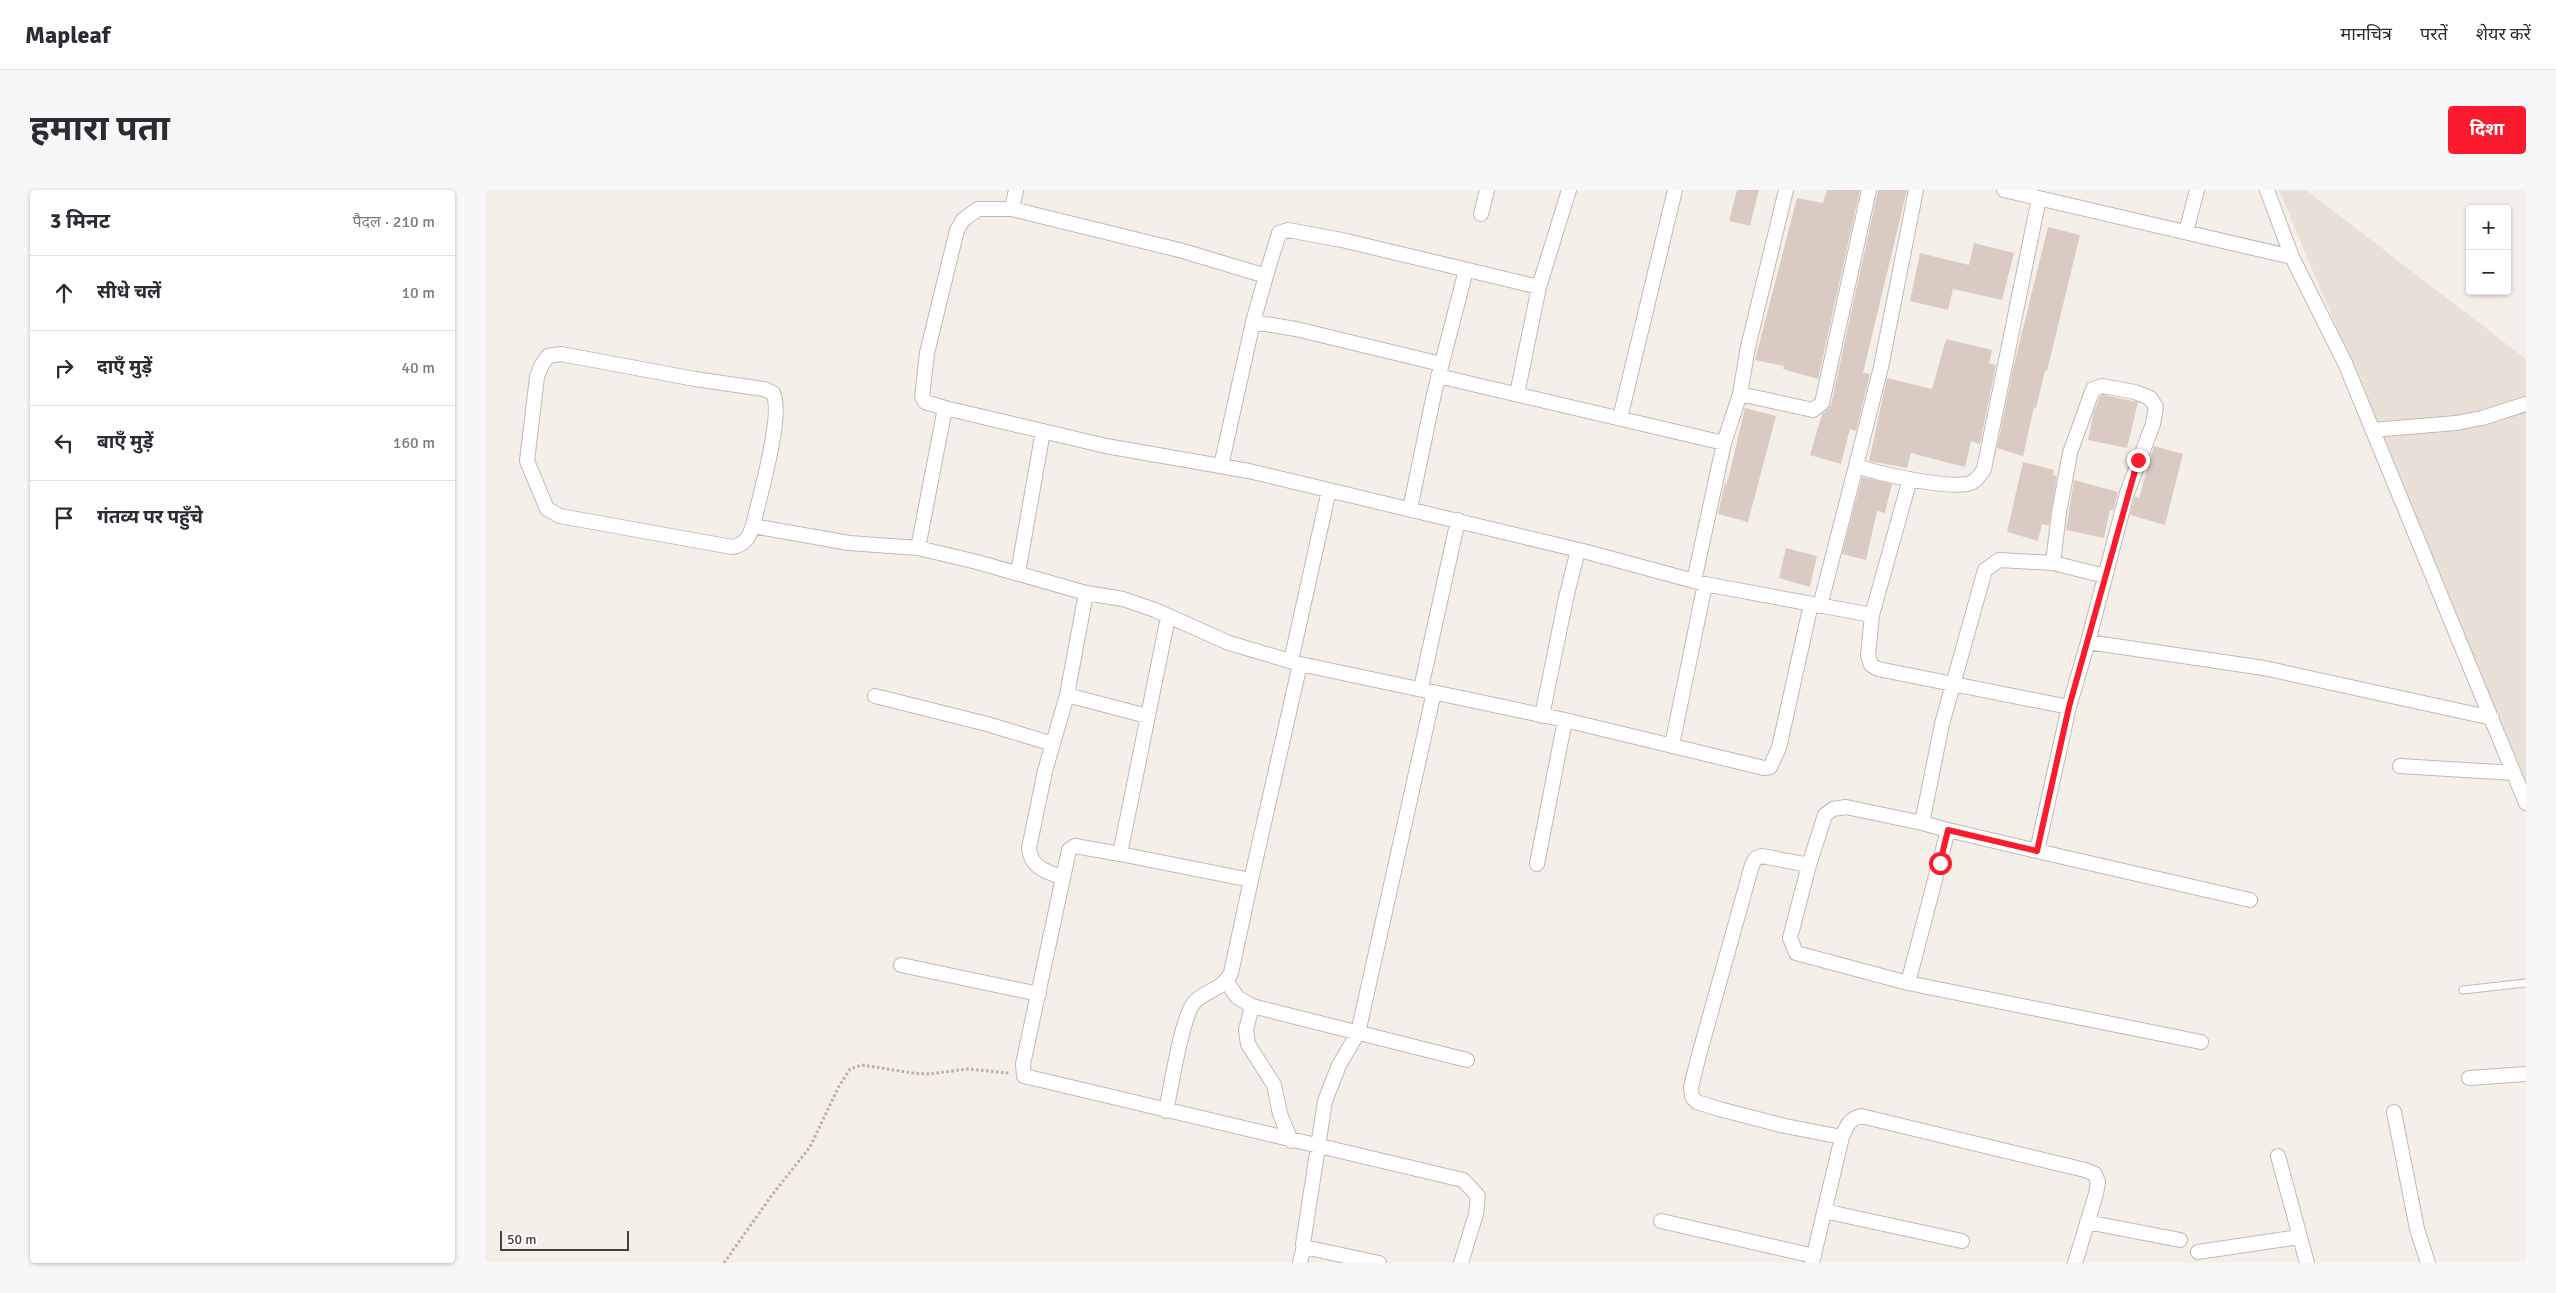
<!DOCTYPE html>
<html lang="hi">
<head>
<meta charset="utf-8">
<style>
	:root { --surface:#fff; --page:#f7f7f7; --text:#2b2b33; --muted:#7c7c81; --line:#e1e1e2; --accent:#fc1a2f }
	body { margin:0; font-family:Signika,"Noto Sans Devanagari",sans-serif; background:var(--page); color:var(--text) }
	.controls { position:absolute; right:15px; top:15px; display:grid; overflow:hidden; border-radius:5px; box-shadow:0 1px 4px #0004 }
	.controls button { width:45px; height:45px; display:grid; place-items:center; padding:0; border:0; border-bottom:1px solid var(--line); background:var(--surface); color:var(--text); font:25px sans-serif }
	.scale { position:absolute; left:15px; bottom:12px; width:129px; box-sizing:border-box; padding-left:5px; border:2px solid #4a3e38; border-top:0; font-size:14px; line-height:18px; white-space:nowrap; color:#4a3e38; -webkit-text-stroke:4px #fff; paint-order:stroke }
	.stop { position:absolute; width:15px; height:15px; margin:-11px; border:4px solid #fc1a2f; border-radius:50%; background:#fff }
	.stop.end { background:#fc1a2f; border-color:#fff; box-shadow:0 1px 5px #0008 }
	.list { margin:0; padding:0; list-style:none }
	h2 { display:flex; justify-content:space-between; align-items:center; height:65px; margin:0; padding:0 20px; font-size:21px }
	h2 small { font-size:16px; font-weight:400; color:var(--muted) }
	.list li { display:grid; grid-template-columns:32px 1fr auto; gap:15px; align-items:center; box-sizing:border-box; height:75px; padding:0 20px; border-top:1px solid var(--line) }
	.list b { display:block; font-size:19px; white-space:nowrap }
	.list em { font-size:16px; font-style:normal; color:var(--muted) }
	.icon { flex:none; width:28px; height:28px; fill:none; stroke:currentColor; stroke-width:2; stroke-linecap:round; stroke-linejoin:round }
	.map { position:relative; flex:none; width:2041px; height:1073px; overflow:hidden; border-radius:5px }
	header { display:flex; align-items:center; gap:30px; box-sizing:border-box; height:70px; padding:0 25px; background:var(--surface); border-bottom:1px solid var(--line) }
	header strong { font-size:24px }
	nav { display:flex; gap:28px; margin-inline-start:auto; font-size:18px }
	.intro { display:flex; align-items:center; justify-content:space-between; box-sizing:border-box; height:120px; padding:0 30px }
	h1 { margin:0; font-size:35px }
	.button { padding:12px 22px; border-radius:5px; background:var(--accent); color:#fff; font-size:18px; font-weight:700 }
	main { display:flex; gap:30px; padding:0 30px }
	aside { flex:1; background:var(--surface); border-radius:5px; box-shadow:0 1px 4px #0004 }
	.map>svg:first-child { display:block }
	.residential { fill:#e9e0d8 }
	.building { fill:#dacbc2 }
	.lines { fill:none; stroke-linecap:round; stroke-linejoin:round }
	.lane-casing { stroke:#c4b8af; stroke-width:9 }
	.street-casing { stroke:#c4b8af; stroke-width:16 }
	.path { stroke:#c3ad9d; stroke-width:3; stroke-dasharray:2.5 2.5; stroke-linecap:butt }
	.lane { stroke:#fff; stroke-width:7 }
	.street { stroke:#fff; stroke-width:14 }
	.route { stroke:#fc1a2f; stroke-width:6 }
</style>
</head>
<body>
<header>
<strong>Mapleaf</strong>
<nav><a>मानचित्र</a><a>परतें</a><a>शेयर करें</a></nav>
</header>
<div class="intro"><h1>हमारा पता</h1><a class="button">दिशा</a></div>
<main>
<aside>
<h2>3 मिनट<small>पैदल · 210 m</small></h2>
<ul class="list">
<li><svg class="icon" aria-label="ahead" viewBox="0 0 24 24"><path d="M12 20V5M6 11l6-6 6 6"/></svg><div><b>सीधे चलें</b></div><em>10 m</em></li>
<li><svg class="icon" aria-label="right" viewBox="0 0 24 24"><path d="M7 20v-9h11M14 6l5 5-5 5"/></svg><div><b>दाएँ मुड़ें</b></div><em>40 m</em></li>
<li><svg class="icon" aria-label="left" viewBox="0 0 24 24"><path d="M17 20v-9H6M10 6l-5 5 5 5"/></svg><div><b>बाएँ मुड़ें</b></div><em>160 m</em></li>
<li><svg class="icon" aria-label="arrive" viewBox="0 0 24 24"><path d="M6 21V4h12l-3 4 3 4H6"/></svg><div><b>गंतव्य पर पहुँचे</b></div></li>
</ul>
</aside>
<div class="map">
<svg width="2041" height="1073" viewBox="0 0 2041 1073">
	<rect width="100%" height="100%" fill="#f5efea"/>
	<path class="residential" d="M1794 0H1821L2041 169V592Z"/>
	<path class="building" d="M1252 0H1274L1265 36 1244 31Z
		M1342 0H1375L1333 189 1298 179 1299 176 1270 170 1312 8 1338 13Z
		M1393 0H1422L1378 183 1385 184 1371 241 1365 239 1356 274 1325 265 1337 224 1346 215Z
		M1563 37 1595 45 1562 181H1560L1551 218 1549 217 1538 266 1512 258 1528 179Z
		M1489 53 1529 63 1517 110 1468 99 1463 120 1425 111 1435 63 1484 75Z
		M1461 149 1507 160 1504 173 1511 175 1495 254 1486 251 1480 277 1426 263 1422 278 1384 271 1402 188 1447 199Z
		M1618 205 1653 212 1642 258 1603 250 1609 222 1615 206Z
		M1260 218 1291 226 1263 332 1233 324 1240 293 1242 294Z
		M1669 256 1698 264 1680 335 1645 325 1650 306 1654 308Z
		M1538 272 1569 280 1568 285 1572 286 1564 336 1557 334 1553 351 1522 342Z
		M1377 287 1407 294 1400 323 1392 321 1381 370 1357 364Z
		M1589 290 1633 302 1628 321 1625 320 1619 348 1581 340Z
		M1301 358 1332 366 1325 397 1294 388Z"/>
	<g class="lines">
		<g class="lane-casing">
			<path id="lane" d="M1978 800 2041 793"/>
		</g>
		<g class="street-casing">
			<path id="street" d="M1084 0 1054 97 857 50 803 40 794 43 781 86 698 61 527 19H493L478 30 472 40 442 163 437 207 440 212 460 218 621 256 764 281 1102 362 1220 394 1387 425 1383 465 1386 475 1393 479 1584 517 1603 452 1779 478 2007 528
				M1431 0 1396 177 1371 276C1395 284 1458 298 1482 294 1491 292 1494 286 1499 279L1554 8
				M1519 0 1807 67
				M1782 0 1807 67 1860 173 2041 613
				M527 19 531 0
				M996 24 1002 0
				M1701 42 1712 0
				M768 132 811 139 956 174
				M953 186 1239 253 1209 391
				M1032 204 1054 97
				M1255 204 1328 220 1337 213 1384 0
				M1135 228 1190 0
				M1887 240 1971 233 1997 228 2041 214
				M1239 253 1255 204 1263 157 1301 0
				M736 276 768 132 781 86
				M925 319 949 204 981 80
				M268 336C264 347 260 355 247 357L75 326 62 319 42 271 52 187 56 176 63 166 76 164 210 189 279 199 288 203C299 224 274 308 268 336L364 353 433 358 492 372 601 403 638 409 670 420 744 453 815 474 1080 530 1052 674
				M433 358 460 218
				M533 383 558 241
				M1335 416 1371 276
				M1387 425 1425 289
				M683 427 635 664 766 690 815 474
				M1603 452 1642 303 1668 234 1671 217 1665 208 1650 202 1617 196 1608 199 1585 263 1574 323 1568 373 1620 386
				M806 471 844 300
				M936 498 973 330
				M582 505 662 526
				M390 506 502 534 568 554
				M1057 526 1081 408 1093 360
				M1080 530 1279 578 1285 577 1294 558 1326 414
				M1187 555 1220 394
				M1915 576 2029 583
				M1463 640 1552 661 1584 517
				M1552 661 1765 710
				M635 664 590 656 584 660 538 874 539 886 978 990 993 1006 991 1024 976 1073
				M1324 675 1305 748 1311 763 1423 793 1463 640 1437 633
				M578 688C561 681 546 678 544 658L560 581 582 505 601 403
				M416 775 554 804
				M742 792 752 807 767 816 761 840 763 854 789 895 795 924 806 951
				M1423 793 1716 852
				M767 816 982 870
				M1984 888 2041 884
				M681 921C686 898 696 831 708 814 718 800 736 802 746 783L766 690
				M1909 922 1932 1039 1943 1073
				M1357 947 1300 936 1234 919 1212 912 1207 907 1206 897 1214 865 1267 675 1271 668 1277 666 1324 675 1340 625 1348 619 1361 617 1437 633 1457 534 1500 380 1514 370 1568 373
				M1793 966 1822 1073
				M1339 1021 1477 1051
				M1176 1031 1329 1066
				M1602 1032 1695 1050
				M1713 1062 1814 1047
				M815 1073 819 1056
				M894 1073 819 1057 818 1054 840 911 854 875 873 843 949 502
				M1327 1073 1357 947C1362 936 1364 929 1376 926L1600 980 1610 984 1613 992 1611 1004 1590 1073"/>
		</g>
		<path class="path" d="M239 1073 287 1005 325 957 353 898 365 879 377 875 427 883 444 884 483 879 524 883"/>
		<use href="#lane" class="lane"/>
		<use href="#street" class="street"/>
	</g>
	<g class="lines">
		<path class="route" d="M1455 673 1463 640 1552 661 1584 517 1653 270"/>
	</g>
</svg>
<div class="controls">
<button>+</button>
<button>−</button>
</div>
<div class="scale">50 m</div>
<div class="stop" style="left:1455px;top:673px"></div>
<div class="stop end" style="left:1653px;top:270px"></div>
</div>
</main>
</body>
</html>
